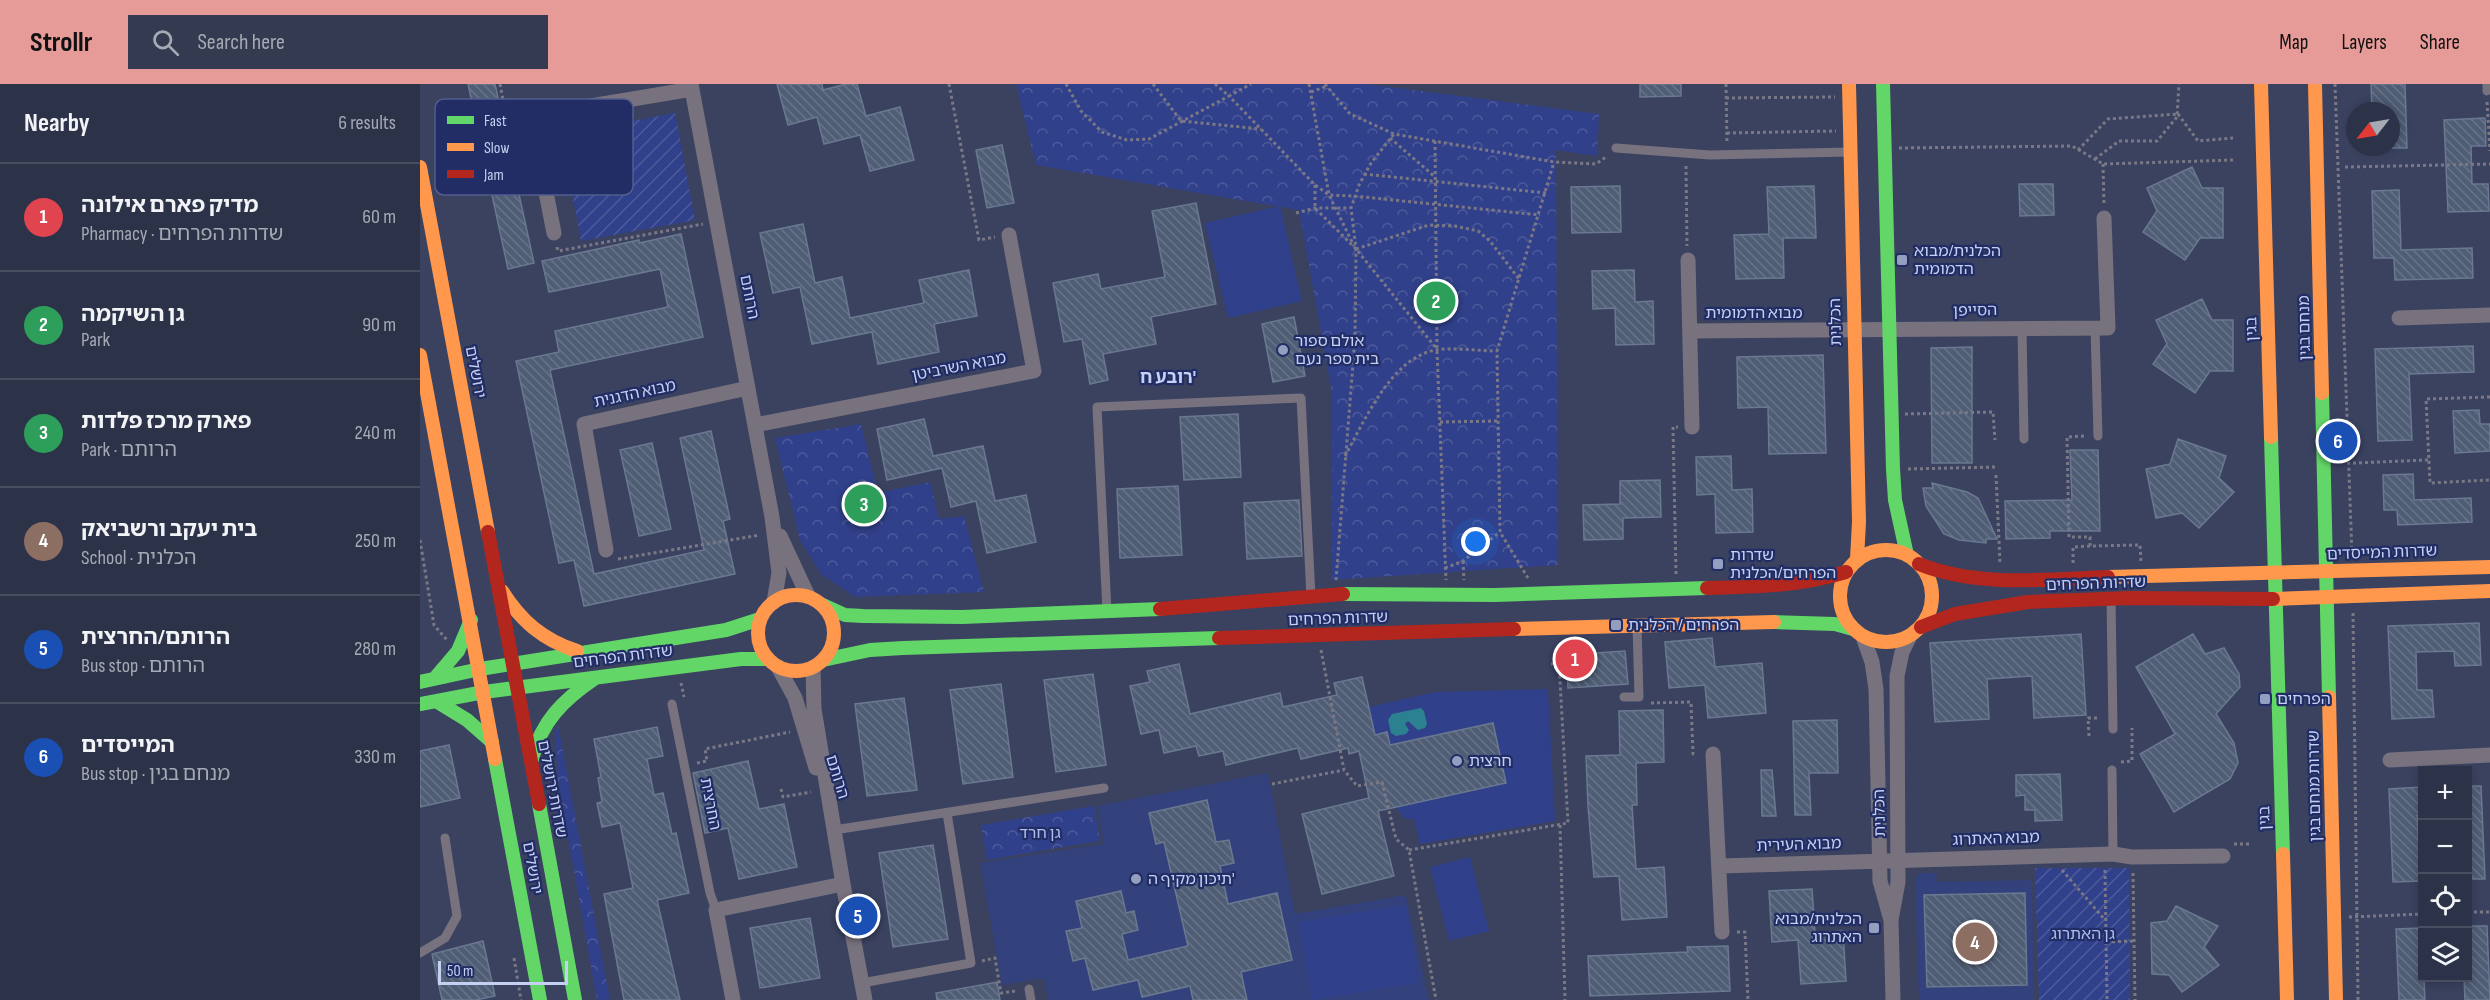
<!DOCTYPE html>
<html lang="en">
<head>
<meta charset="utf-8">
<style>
	:root { --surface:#2c3248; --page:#343a4f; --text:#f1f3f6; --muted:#a6aab4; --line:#484d60; --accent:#e69b98 }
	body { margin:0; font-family:"Sofia Sans Condensed","Noto Sans Hebrew",sans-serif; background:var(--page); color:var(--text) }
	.controls { position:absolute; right:18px; bottom:18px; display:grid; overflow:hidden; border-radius:0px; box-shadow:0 3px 9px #0003 }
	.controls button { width:54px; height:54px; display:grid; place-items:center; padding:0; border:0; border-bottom:2px solid var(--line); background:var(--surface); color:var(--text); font:30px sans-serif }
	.compass { position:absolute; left:1926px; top:18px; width:54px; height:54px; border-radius:50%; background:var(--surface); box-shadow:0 3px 9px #0003; rotate:239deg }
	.scale { position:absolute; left:18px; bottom:15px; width:130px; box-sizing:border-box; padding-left:6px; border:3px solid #c5d0f2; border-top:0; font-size:16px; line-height:21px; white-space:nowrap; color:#c5d0f2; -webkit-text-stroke:4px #212d64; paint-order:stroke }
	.you { position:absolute; left:1056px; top:458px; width:21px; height:21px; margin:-15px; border:4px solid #fff; border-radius:50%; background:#1a73e8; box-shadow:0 0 0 9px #1a73e833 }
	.badge { display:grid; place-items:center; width:39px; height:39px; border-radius:50%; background:var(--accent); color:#fff; font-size:20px; font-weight:700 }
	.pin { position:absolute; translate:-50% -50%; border:3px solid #fff; box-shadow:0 2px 6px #0006 }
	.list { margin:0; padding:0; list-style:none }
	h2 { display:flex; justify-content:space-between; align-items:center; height:78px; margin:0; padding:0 24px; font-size:26px }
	h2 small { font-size:20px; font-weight:400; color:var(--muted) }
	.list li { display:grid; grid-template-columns:39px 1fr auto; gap:18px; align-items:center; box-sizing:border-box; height:108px; padding:0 24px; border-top:2px solid var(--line) }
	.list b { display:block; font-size:22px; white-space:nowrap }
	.list p { margin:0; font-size:20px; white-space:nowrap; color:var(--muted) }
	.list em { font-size:20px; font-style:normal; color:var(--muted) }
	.icon { flex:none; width:33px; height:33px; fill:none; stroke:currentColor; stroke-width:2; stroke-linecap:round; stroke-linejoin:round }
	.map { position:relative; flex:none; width:2070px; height:916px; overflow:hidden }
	header { display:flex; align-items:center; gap:36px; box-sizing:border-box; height:84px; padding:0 30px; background:var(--accent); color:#111 }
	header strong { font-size:28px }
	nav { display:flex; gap:33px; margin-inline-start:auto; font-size:21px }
	.search { width:420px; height:54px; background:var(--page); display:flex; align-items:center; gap:15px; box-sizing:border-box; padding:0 21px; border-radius:0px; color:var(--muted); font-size:22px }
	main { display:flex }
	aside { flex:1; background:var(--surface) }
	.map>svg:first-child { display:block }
	.built { fill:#33417c }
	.grass { fill:#31408a }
	.park { fill:url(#park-crowns) }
	.garden { fill:url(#garden-furrows) }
	.water { fill:#2c8191 }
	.building { fill:url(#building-back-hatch); stroke:#6a7890; stroke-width:1.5 }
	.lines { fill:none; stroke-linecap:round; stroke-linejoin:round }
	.path { stroke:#7b7886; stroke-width:3; stroke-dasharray:3 3; stroke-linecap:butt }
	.lane { stroke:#78727e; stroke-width:9 }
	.street { stroke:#78727e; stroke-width:15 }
	.fast { stroke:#63d668; stroke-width:14 }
	.slow { stroke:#ff974d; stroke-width:14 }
	.jam { stroke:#b3261e; stroke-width:14 }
	.poi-dot { fill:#949ebf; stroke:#212d64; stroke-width:2 }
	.labels { text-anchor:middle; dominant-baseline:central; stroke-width:4.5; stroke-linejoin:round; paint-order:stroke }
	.poi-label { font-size:16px; fill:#c5d0f2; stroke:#212d64; text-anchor:start }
	.street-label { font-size:16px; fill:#c5d0f2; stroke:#212d64 }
	.park-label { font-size:16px; fill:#adbded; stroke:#212d64 }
	.neighbourhood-label { font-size:18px; font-weight:bold; fill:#c5d0f2; stroke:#212d64 }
	.key { fill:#212d64; stroke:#525e8f; stroke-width:1.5 }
	.key-label { font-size:16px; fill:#c5d0f2 }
</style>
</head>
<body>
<header>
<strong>Strollr</strong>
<div class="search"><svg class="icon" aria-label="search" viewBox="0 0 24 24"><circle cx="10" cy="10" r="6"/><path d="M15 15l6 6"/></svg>Search here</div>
<nav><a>Map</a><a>Layers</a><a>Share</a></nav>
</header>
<main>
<aside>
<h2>Nearby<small>6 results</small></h2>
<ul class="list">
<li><span class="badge" style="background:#e0444e">1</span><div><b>מדיק פארם אילונה</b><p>Pharmacy · שדרות הפרחים</p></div><em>60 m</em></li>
<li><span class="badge" style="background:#2e9e5b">2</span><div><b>גן השיקמה</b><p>Park</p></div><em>90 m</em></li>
<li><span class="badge" style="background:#2e9e5b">3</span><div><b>פארק מרכז פלדות</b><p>Park · הרותם</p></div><em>240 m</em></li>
<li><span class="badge" style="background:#8d6e63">4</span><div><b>בית יעקב ורשביאק</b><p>School · הכלנית</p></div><em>250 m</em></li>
<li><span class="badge" style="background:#1a4fb4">5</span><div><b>הרותם/החרצית</b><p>Bus stop · הרותם</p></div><em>280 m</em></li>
<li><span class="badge" style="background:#1a4fb4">6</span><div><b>המייסדים</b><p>Bus stop · מנחם בגין</p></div><em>330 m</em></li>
</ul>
</aside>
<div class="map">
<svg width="2070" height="916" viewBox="0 0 2070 916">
	<defs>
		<pattern id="park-crowns" width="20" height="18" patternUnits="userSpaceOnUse" patternTransform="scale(1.5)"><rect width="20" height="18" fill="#31408a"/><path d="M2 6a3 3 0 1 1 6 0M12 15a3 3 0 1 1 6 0" fill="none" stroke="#4d5b9b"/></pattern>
		<pattern id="garden-furrows" width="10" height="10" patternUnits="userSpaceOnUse" patternTransform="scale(1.5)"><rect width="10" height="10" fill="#31408a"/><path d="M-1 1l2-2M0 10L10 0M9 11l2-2" fill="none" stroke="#4d5b9b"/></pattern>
		<pattern id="building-back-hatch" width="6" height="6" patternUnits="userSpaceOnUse" patternTransform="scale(1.5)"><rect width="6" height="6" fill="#4f5d75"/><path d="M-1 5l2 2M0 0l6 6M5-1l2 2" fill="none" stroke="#677389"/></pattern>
	</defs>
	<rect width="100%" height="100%" fill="#3a4260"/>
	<path class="built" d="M848 689 875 830 986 811 1009 916H628L624 894 582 901 560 779 684 760 677 722Z
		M1501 789H1516L1517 798 1612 796 1614 916H1499L1495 800 1496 793Z"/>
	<path class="grass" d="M860 122 882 217 808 234 785 139Z
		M942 593 949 623 1015 608 1128 605 1135 737 1000 760 994 735H985L976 723 968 686 944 690 939 668 929 670 914 599Z
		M1050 773 1069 847 1029 857 1010 783Z
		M986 821 998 899 892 916 879 838Z"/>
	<path class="park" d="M596 0H946L1179 30 1177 72 1136 66 1138 481 912 496V309L879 126 616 81Z
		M441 340 458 409 510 398 519 435 544 432 564 508 435 513 401 490 380 456 355 354Z
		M138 641 190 916H177L138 697 135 649Z
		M674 722 680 757 567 776 561 741Z"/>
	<path class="garden" d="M255 29 275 136 161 157 141 50Z
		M1615 784H1709L1710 916H1619Z"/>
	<path class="water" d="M1001 624 1004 627 1007 640 1005 644 998 646 988 637 985 640 989 646 986 650 976 652 971 649 968 636 972 630Z"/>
	<path class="building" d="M48 0H75L114 179 88 185Z
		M357 0H402L403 6 426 0H437L446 32 480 23 494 76 450 87 440 51 404 60 397 33 368 41Z
		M1220 0H1261V12L1220 13Z
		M1951 0H1985L1987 64H1971V27H1952Z
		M2065 34 2066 62H2051L2052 100H2068L2069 127 2028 128 2024 36Z
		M582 61 594 119 567 124 556 66Z
		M1772 83 1782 104H1803V154H1780L1765 176 1723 148 1737 127 1727 104Z
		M1599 100H1633L1634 131 1600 132Z
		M1200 102 1201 148 1152 149 1151 103Z
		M1394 102 1396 154H1363L1364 194 1316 195 1314 151 1349 150 1347 103Z
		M1979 106 1981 166 2052 164 2053 194 1975 196 1974 174H1954L1952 107Z
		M776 119 796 220 731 233 736 260 683 270 688 296 670 300 662 255 644 258 633 199 678 190 681 205 745 193 732 127Z
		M383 140 395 199 422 193 430 234 504 219 499 196 549 186 557 232 514 240 519 268 458 280 452 248 392 260 380 203 353 209 340 149Z
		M261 150 283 253 130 286 174 490 284 466 260 354 291 347 310 435 303 437 315 490 164 522 154 476 139 479 96 277 139 268 135 247 248 223 240 185 129 208 122 177 219 156V159Z
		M1214 186 1215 218 1233 217 1234 260 1196 261 1195 224 1173 225 1172 187Z
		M1782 215 1792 236H1813V287H1790L1775 309 1733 280 1747 260 1736 236Z
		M874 233 885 292 853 298 842 240Z
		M2053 262 2054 288 1989 290 1992 356 1958 357 1955 265Z
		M1552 263V379H1512L1511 264Z
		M1403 271 1406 369 1349 370 1348 323 1318 324 1317 273Z
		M2059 326 2060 340H2070V367L2035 369 2033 327Z
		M818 330 821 393 764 396 760 333Z
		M504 335 513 372 563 362 575 417 606 411 616 458 567 469 556 417 531 423 522 384 467 396 457 345Z
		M1758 355 1806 372 1799 394 1814 408 1779 444 1762 429 1736 434 1726 385 1750 380Z
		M232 359 251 445 219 452 200 366Z
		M1650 366H1678L1680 447H1630V454L1586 455 1585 417 1652 416Z
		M1311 372 1312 406 1332 405 1333 448 1296 449 1295 410 1277 411 1276 373Z
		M1993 390 1994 416 2051 414 2052 438 1978 441 1977 426H1964L1963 391Z
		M1240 396 1241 433 1203 434V455L1164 456 1163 421 1200 420V397Z
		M1512 399 1547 408 1558 414 1577 455H1566V459L1539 456 1524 450 1506 422 1503 404H1513Z
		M758 402 762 471 700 474 697 405Z
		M879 416 882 472 827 475 824 419Z
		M2059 539 2061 581 2035 582 2034 567 1996 568 1997 606H2012L2014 633 1972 635 1968 542Z
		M1661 550 1666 631 1614 634 1612 592 1567 595 1569 635 1515 638 1510 559Z
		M1773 550 1785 570 1804 564 1819 590 1820 603 1796 630 1814 659 1818 679 1810 695 1754 728 1720 670 1755 650 1716 583Z
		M1292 554 1295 583 1342 579 1346 629 1288 634 1285 601 1249 604 1245 558Z
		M1205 567 1208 600 1148 604 1146 571Z
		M759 580 770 630 860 609 863 623 917 611 914 599 942 593 955 651 967 648 970 661 1073 639 1086 699 958 727 974 792 902 810 882 730 949 714 939 667 929 670 928 664 881 675 878 664 806 681 803 667 779 672 776 662 744 669 739 646 721 650 710 602 730 598 727 587Z
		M673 590 686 681 636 688 624 596Z
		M581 600 593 693 543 700 530 606Z
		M484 614 497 706 447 712 435 620Z
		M1243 626 1244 678 1216 679 1217 721H1212L1216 785 1244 783 1247 833 1202 836 1199 792 1174 793 1168 722 1166 672 1200 671 1199 627Z
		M1417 636 1418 689H1389L1391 731H1375L1373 637Z
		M237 643 243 672 227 675 234 711 243 709 252 750 256 749 269 809 237 816 260 916H204L184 810 213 804 200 739 182 743 177 719 182 718 178 694 181 693 174 655Z
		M29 661 40 714 0 723V667Z
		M328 677 339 725 364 720 377 783 319 795 308 744 285 749 273 689Z
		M1341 686H1352L1356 732H1342Z
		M1640 690 1642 736 1615 737V726H1605V711L1596 712V691Z
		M2048 702H2061L2065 795H2048Z
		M2002 703V731H1997L1999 769H2002V797L1973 798 1969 705Z
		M787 716 796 758 809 756 814 779 800 782 808 820 857 809 872 876 821 888 827 916H773L770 902 722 913 718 896 673 906 665 874 653 877 646 847 662 844 656 817 701 807 706 829 714 827 718 846 702 850 708 876 768 862 744 758 736 760 729 729Z
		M513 761 528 855 473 863 459 769Z
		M1392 805 1395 849 1423 847 1426 897 1381 900 1378 856 1352 858 1349 807Z
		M1605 809 1607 901 1507 903 1504 811Z
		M1756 822 1798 842 1784 863 1799 881 1762 908 1749 891 1732 890 1731 839 1747 837Z
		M390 834 400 894 340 904 330 844Z
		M2048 842H2067L2070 916H2045L2044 894H2048Z
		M2002 844V895H2004L2005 916H1979L1976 845Z
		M63 857 75 912 56 916H22L12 870Z
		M1308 862 1310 907 1170 912 1168 872 1268 868 1267 863Z
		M577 898 580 916H517L516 909Z"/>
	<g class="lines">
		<path class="path" d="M80 0 87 37 96 35
			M529 0 559 156 575 153
			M646 0 661 27 682 48 707 56 729 55 809 12 895 101 909 111 934 112 1120 131
			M733 0 761 37 841 45
			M795 0 809 12 831 0
			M889 0 909 111 934 162
			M905 0 930 30 974 50 1134 78 1176 80 1186 73
			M1306 0 1307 60
			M1915 0 1932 472
			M891 8 907 2
			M1306 14 1415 13
			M2067 18 2070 67
			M1758 30 1778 57 1813 54
			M1307 49 1416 47
			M970 54 1014 92
			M1015 57 1017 266 1026 496
			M1479 64 1652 62 1683 80 1814 76
			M1658 66 1688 35 1758 30
			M1675 75 1699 57H1737L1757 33 1759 0
			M1683 80 1684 120
			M1266 82 1267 162
			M1925 83 2070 80
			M944 90 1126 109
			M895 101V124L936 165 1016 264
			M876 129 895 124H930
			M137 163 138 167 283 140
			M936 165 1009 141 1035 142 1058 147 1070 157 1099 195
			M2070 313 2006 315 2010 399 2070 396
			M1485 330 1573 328 1575 356
			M1020 338 1078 337
			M1664 352 1647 353 1649 453H1670V462L1720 461 1721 478
			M925 372C945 336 972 273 1016 266 1035 263 1058 267 1077 267
			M1933 379 2008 376
			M1488 385 1576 383
			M1576 391 1580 479
			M0 456 14 541 27 556
			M198 475 340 451
			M1043 477 1044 496
			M1653 479V463L1670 462
			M1025 484 1043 477 1080 448
			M1256 490 1253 343H1258
			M1108 494 1080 448 1077 267 1134 78
			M916 496 935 254 936 165 931 124 939 101 951 79 974 50
			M1933 529 1938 916
			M901 566 924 686 937 702 962 698 976 755 989 766 1016 916
			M1131 580 1139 579
			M261 599 264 613
			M1231 619 1271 618 1273 670H1276
			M1669 652 1668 634H1680
			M1701 678 1712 677V644
			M277 679 287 677 285 665 370 648
			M852 700 924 686
			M361 705 363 713 391 708
			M1140 741 1145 916
			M1814 760H1830
			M989 766 1148 739 1139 579 1146 567V559
			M1642 786 1685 836
			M1685 786 1687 916
			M1713 789 1715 916
			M2048 828H2070
			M1929 833 2002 830
			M1317 848H1325L1328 916
			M1686 858 1714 857
			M94 874 101 916
			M562 877 575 874 581 909 596 907"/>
		<path class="lane" d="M2067 0V7
			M1196 64 1290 71 1430 68
			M1675 244 1678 352
			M1602 245 1604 355
			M1691 515 1693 645
			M687 527 677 323 881 314 891 513
			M1204 613H1219L1217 541
			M252 620 290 809 296 826
			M1692 686 1693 770
			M414 746 684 704
			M0 869 25 854 37 832 25 754
			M442 899 551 879 527 729
			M609 905 611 916"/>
		<path class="street" d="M271 0 352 433 359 489 354 518
			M134 149 111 32 272 5
			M1268 176 1272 343
			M1979 234 2070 231
			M1270 247 1688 244 1684 134
			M335 341 614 287 589 151
			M360 452 388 512
			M186 466 164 340 328 304
			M1443 553 1452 578 1456 605 1460 797 1471 836
			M358 583 375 614 396 684
			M393 584 394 625 423 800 445 916
			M1293 670 1302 848
			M1970 676 2070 671
			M1299 782 1693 770 1712 773 1803 772
			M313 916 296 826 423 800
			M1473 916 1471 836 1478 798 1477 592 1482 568 1490 552"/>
		<path class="fast" d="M1463 0 1473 385 1475 416 1487 471
			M1902 309 1909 613
			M1851 353 1863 770
			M923 510 1075 511 1287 504
			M403 521 425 531 443 532 542 533 740 525
			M1354 538 1415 540 1433 545
			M403 576 450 566 483 564 799 554
			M15 594 38 567 51 536
			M0 598 60 585 306 546 340 535
			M16 617 47 636 72 658
			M0 620 64 608 321 575H348
			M75 675 120 916
			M112 675C121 638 143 616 174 595
			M119 720 155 916"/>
		<path class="slow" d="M1429 0 1439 438 1437 475
			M1841 0 1851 353
			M1895 0 1902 309
			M0 83 68 448
			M0 271 75 675
			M1420 512a46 46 0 1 1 92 0a46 46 0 1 1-92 0Z
			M1688 493 2070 483
			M82 507C101 537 123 556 157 567
			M338 549a38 38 0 1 1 76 0a38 38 0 1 1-76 0Z
			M1853 515 2070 507
			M1094 545 1354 538
			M1909 613 1916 916
			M1863 770 1867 916"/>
		<path class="jam" d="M68 448 119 720
			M1499 480C1559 504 1626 495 1688 493
			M1287 504C1335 503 1380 502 1426 488
			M740 525 923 510
			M1501 543 1535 530 1608 518 1709 514 1853 515
			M799 554 1094 545"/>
	</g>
	<g class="poi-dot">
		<rect x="1476" y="170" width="12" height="12" rx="3"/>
		<circle cx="863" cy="266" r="6"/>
		<rect x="1292" y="474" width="12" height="12" rx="3"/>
		<rect x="1190" y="535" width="12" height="12" rx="3"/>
		<rect x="1839" y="609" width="12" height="12" rx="3"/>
		<circle cx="1037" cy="677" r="6"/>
		<circle cx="716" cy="795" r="6"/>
		<rect x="1448" y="838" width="12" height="12" rx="3"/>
	</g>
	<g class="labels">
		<g class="poi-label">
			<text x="1494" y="167">הכלנית/מבוא<tspan x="1494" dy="18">הדמומית</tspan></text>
			<text x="875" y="257">אולם ספור<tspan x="875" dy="18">בית ספר נעם</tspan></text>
			<text x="1310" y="471">שדרות<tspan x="1310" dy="18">הפרחים/הכלנית</tspan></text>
			<text x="1208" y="541">הפרחים / הכלנית</text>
			<text x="1857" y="615">הפרחים</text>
			<text x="1049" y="677">חרצית</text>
			<text x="728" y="795">תיכון מקיף ה'</text>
			<text x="1442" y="835" text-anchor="end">הכלנית/מבוא<tspan x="1442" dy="18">האתרוג</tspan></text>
		</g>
		<g class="street-label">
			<text transform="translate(329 213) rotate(79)">הרותם</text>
			<text transform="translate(1555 227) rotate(-1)">הסייפן</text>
			<text x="1334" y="229">מבוא הדמומית</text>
			<text transform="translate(1416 238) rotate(-91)">הכלנית</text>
			<text transform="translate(1885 244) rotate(-91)">מנחם בגין</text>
			<text transform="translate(1832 245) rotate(-92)">בגין</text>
			<text transform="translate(539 283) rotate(-11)">מבוא השרביטן</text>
			<text transform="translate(55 288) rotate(79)">ירושלים</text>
			<text transform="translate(215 310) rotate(-12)">מבוא הדגנית</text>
			<text transform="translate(1962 469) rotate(-2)">שדרות המייסדים</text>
			<text transform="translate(1676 500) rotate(-2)">שדרות הפרחים</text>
			<text transform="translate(918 535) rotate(-2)">שדרות הפרחים</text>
			<text transform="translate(203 573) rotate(-7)">שדרות הפרחים</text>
			<text transform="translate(417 693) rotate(73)">הרותם</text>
			<text transform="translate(1895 702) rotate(-91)">שדרות מנחם בגין</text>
			<text transform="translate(132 705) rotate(79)">שדרות ירושלים</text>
			<text transform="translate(290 720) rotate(79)">החרצית</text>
			<text transform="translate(1460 729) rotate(-91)">הכלנית</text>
			<text transform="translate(1845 734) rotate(-92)">בגין</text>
			<text transform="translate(1576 755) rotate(-2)">מבוא האתרוג</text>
			<text transform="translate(1379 761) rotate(-2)">מבוא העירית</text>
			<text transform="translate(112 784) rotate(80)">ירושלים</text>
		</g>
		<g class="park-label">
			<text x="620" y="749">גן חרד</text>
			<text x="1663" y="850">גן האתרוג</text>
		</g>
		<g class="neighbourhood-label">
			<text x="748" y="293">רובע ח'</text>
		</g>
	</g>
	<rect x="15" y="15" width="198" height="96" rx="9" class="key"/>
	<rect x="27" y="32" width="27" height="8" fill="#63d668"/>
	<rect x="27" y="59" width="27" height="8" fill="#ff974d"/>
	<rect x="27" y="86" width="27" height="8" fill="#b3261e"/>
	<g class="key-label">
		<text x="64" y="42">Fast</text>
		<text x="64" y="69">Slow</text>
		<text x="64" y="96">Jam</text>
	</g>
</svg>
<div class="controls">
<button>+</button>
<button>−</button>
<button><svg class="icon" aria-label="locate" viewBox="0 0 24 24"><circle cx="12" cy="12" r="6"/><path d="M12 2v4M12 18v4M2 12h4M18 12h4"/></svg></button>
<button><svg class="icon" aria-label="layers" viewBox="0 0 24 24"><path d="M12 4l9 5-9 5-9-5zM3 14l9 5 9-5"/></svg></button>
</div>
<svg class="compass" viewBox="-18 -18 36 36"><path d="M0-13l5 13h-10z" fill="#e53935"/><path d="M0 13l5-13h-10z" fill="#a6aab4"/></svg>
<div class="scale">50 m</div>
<div class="you"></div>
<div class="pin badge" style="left:1155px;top:575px;background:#e0444e">1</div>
<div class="pin badge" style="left:1016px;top:217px;background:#2e9e5b">2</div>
<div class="pin badge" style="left:444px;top:420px;background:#2e9e5b">3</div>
<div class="pin badge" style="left:1555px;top:858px;background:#8d6e63">4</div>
<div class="pin badge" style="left:438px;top:832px;background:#1a4fb4">5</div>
<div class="pin badge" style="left:1918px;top:357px;background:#1a4fb4">6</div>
</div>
</main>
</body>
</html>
